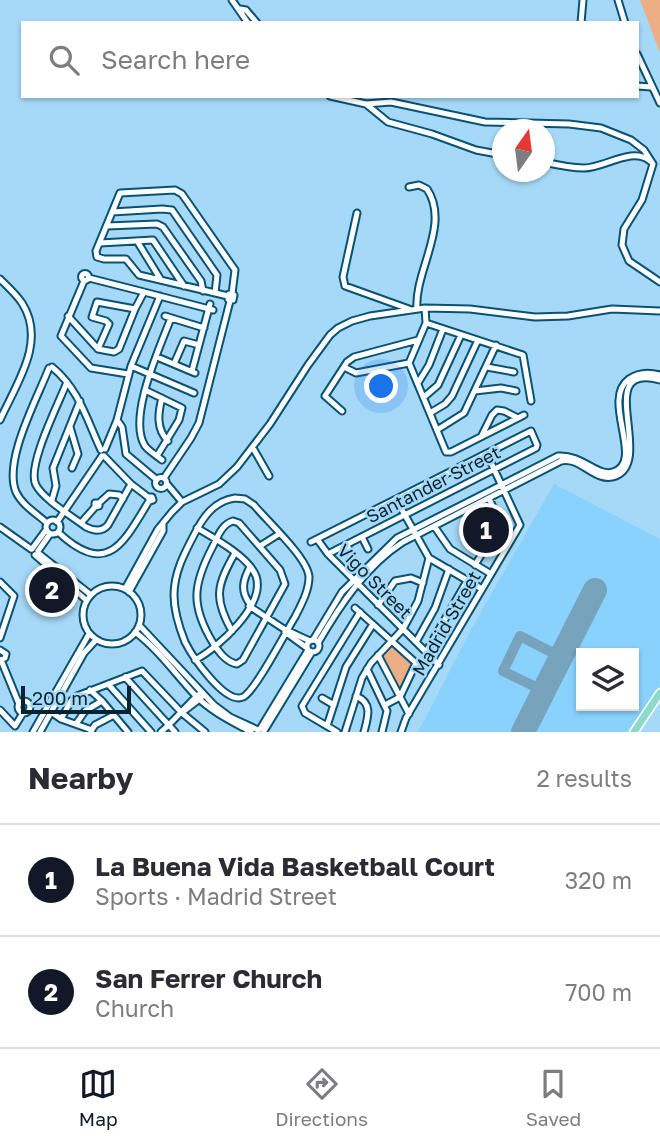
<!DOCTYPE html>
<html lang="en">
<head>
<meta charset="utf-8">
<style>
	:root { --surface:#fff; --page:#f2f2f3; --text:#2b2b33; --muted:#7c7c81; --line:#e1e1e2; --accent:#111827 }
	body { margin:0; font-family:"Golos Text",sans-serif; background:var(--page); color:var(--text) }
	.controls { position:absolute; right:21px; bottom:21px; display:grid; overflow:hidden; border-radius:0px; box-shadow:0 2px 5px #0004 }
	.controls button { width:63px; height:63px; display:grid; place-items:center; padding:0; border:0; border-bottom:2px solid var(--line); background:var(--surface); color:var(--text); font:35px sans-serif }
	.compass { position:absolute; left:492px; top:119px; width:63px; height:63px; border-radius:50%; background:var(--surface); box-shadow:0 2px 5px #0004; rotate:14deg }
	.scale { position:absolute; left:21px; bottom:18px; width:110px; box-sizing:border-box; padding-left:7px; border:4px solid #072230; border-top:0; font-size:19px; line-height:24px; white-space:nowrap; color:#072230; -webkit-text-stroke:5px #a6d9f8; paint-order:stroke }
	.you { position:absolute; left:382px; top:387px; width:24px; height:24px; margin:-18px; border:5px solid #fff; border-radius:50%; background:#1a73e8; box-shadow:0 0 0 10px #1a73e833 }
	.badge { display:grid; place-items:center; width:46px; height:46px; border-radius:50%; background:var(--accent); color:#fff; font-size:23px; font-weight:700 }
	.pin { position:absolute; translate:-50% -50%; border:4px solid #fff; box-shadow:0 2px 7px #0006 }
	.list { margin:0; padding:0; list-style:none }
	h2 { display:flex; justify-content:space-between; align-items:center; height:91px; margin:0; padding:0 28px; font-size:30px }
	h2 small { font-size:23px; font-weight:400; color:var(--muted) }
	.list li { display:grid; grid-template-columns:46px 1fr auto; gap:21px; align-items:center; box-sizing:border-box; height:112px; padding:0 28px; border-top:2px solid var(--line) }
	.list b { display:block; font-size:26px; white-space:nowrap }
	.list p { margin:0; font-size:23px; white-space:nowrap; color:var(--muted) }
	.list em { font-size:23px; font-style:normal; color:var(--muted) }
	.icon { flex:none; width:38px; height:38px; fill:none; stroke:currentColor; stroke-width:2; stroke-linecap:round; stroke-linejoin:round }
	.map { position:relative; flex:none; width:660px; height:732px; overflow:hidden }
	.search { position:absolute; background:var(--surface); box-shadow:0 2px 5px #0004; left:21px; right:21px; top:21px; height:77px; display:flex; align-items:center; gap:18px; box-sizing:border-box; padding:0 24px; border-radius:0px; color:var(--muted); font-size:26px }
	.sheet { height:315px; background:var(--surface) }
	nav { display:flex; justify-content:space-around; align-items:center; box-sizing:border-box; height:98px; border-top:2px solid var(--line); background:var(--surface); font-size:19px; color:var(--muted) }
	nav a { display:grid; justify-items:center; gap:4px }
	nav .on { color:var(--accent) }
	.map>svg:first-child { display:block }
	.built { fill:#88d2fd; fill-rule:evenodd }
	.green { fill:#ecae84 }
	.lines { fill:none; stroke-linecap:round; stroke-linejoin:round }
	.taxiway { stroke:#77a3bc; stroke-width:10 }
	.runway { stroke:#77a3bc; stroke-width:24 }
	.minor-casing { stroke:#085273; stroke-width:9 }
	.major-casing { stroke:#fff; stroke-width:10 }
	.minor { stroke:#fff; stroke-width:5 }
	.major { stroke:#8edaca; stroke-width:7 }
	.labels { text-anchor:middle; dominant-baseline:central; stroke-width:5; stroke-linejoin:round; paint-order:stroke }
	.street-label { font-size:18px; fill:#072230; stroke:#a6d9f8 }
</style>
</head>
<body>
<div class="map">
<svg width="660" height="732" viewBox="0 0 660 732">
	<rect width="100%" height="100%" fill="#a6d9f8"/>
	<path class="built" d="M554 484 660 539V686L627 732H418L473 626ZM581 653H634V706H581Z"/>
	<path class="green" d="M640 0H660V53Z
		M391 646 415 665 400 692 380 655Z"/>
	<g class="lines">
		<path class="taxiway" d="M544 691 503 671 520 636 561 657"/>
		<path class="runway" d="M523 732 595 590"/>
		<g class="minor-casing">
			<path id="minor" d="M232 0 248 23
				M618 0 625 23
				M240 9 246 10 257 23
				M581 23 583 0
				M637 54 660 103
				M637 86 651 87
				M330 96 366 104 391 102 485 122 569 124 601 128 631 140 644 150 653 164 642 200 624 229 622 245 629 261 660 282
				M366 104 388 122 432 134 476 150 503 155
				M544 162C557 165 571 168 584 168 605 168 632 146 650 161
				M409 187 419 185 427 189C451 225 414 271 417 309
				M112 212 162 209 172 210 217 275 215 293
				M357 213 343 277 345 286 409 309
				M107 226 157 224 163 227 201 281 203 291
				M137 241 161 280
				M100 243 153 240 184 286
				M81.5 277a3.5 3.5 0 1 1 7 0a3.5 3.5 0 1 1-7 0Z
				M89 278 144 292
				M0 279C8 287 16 294 22 303 47 342 16 384 0 420
				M84 281 61 336 91 368 128 374
				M229 294 234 295 233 300 228 299Z
				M228 296 139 275 126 259H104L97 257 96 251 120 193 175 190 182 194 235 270 232 294
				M425 308 426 323 523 355 531 401
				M68 316 98 349 114 352 119 349 135 309 144 292 213 310
				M165 316 204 328
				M426 323 409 363 446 452H451L524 415
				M98 349 109 324 106 321 92 317 97 302 135 309
				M157 357 195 373
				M174 364 184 341 199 345
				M131 366 194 393
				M52 367C79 389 87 420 101 450
				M344 367 356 373 409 363
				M487 367 514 372
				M192 371 210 304
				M67 382C59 403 26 467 36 485 43 499 73 517 86 527 94 531 102 532 108 525L131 484 148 497H152L153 500 150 501 148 497
				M418 383 429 365 443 329
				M145 390 182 408 179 420 157 456
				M475 391 501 388 516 391
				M424 397 438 385 461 335
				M162 398C158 413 156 429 168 441
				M342 411 325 396 347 362 354 357 418 340
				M430 413 445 404 452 396 478 340
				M117 420 122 427 126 454 157 480
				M70 427 78 454 72 468
				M437 430 464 413 496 345
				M482 435 492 415 497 410 504 411 518 418
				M253 448 269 476
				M105 449 117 420 131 366 160 296
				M104 456 131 484
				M162 460C157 456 149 451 145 446 127 418 160 347 171 318
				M155.5 483a5.5 5.5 0 1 1 11 0a5.5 5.5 0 1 1-11 0Z
				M164 478 191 438 199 423 230 301
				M167 484 182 502
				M235 498 245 499 254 505C267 521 308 558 309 577 309 591 301 605 295 617 286 631 255 692 243 697 225 705 192 656 185 642 179 627 174 611 174 595 174 573 184 554 194 535 203 517 214 501 235 498Z
				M396 499 429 558 482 589
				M52 500 56 486 53 468 80 401
				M99 503 109 494 119 495 123 499
				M46 527a7 7 0 1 1 14 0a7 7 0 1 1-14 0Z
				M233 521 239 523 280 570 285 584 243 660 237 664C226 662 219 652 213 643 190 605 193 584 213 546 218 536 222 524 233 521Z
				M57 522 102 456
				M47 523C37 514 22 505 16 492 3 461 37 399 49 368
				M81 523 95 507V503H99V506L95 507
				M434 526 450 549 491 574
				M0 527 31 549
				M58 532C107 578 123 544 149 501
				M362 537 368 549
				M317 539 328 554 439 665
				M311 542 531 431 537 445 536 448 328 554
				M347 545 352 556
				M260 546 279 534
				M32 549 46 530
				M38 551 50 534
				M38 553 91 595
				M35 555 86 600
				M475 565 500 524 489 498
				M250 567C243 580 240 591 250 604
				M0 582 14 596 0 638
				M83 615a29 29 0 1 1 58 0a29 29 0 1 1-58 0Z
				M125 589 158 529 172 512 182 502 219 484 237 467 270 424 308 365 330 335 338 328 352 321 370 316 425 308 470 309 535 317 568 316 612 309 660 311
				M129 592 163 531V525
				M378 605 395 581 411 578 423 583
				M249 606 284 629 310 641
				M355 608 416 663 400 697 385 705
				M139 625 214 705 230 717 258 730
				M232 631C213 598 217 585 235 553
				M135 632C159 650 176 675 196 696 212 712 231 721 251 732
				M285 632 307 648
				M307 646a6 6 0 1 1 12 0a6 6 0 1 1-12 0Z
				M313 640 342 592 397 538 558 456C582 454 597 477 613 472 646 462 600 400 629 379 639 372 649 372 660 375
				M416 642 435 608 449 569
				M318 643C340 605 366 566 403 542L561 461C581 456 595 484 616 476 655 460 592 361 660 380
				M0 650 6 654 5 658 0 660
				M426 652 467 581
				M378 655 409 714
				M1 660 19 704
				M195 660C218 648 266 605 256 576 249 557 214 538 197 528
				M367 669 387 711 382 732
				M125 677 175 732
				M108 684 151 732
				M90 690 102 701 128 732
				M356 696C373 703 368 717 364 732
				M322 698 334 705
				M18 707a6 6 0 1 1 12 0a6 6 0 1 1-12 0Z
				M0 710 15 726 23 713
				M184 711 201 698
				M51 712 61 719 92 730
				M61 719 71 701 77 696 142 671 182 713 205 732
				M76 724 85 711 102 701
				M327 726 346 667 373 624
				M260 729 308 650
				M91 731 95 725 114 715
				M264 731 312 652
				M33 732 89 634
				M40 732 84 653 96 640
				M161 732C175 720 185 707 198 695
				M337 732 305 713 302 706 360 612
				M345 732 362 678 371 663 403 629 418 601 429 558
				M401 732 406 718 520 525 487 454"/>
		</g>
		<g class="major-casing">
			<path id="major" d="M634 732 660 693"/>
		</g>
		<use href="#minor" class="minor"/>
		<use href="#major" class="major"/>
	</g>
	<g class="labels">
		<g class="street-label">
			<text transform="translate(433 484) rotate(-27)">Santander Street</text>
			<text transform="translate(375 581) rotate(45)">Vigo Street</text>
			<text transform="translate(446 623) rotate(-60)">Madrid Street</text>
		</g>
	</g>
</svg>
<div class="controls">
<button><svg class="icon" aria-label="layers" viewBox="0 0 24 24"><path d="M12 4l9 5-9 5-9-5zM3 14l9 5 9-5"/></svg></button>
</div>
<svg class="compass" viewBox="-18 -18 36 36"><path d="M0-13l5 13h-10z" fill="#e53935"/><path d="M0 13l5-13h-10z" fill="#7c7c81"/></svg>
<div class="scale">200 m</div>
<div class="you"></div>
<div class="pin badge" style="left:486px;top:530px">1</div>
<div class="pin badge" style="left:52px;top:590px">2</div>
<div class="search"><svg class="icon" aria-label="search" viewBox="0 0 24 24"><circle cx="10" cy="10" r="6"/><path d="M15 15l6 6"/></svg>Search here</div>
</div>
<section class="sheet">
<h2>Nearby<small>2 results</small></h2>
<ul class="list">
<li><span class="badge">1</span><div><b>La Buena Vida Basketball Court</b><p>Sports · Madrid Street</p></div><em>320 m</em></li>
<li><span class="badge">2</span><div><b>San Ferrer Church</b><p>Church</p></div><em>700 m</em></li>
</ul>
</section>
<nav>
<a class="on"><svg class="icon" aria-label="map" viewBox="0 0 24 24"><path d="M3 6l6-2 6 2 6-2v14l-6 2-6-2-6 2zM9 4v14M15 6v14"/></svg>Map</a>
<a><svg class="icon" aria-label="directions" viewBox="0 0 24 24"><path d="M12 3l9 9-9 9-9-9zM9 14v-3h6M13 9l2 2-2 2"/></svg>Directions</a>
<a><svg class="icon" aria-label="saved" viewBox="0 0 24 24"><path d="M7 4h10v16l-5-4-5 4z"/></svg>Saved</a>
</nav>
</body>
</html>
